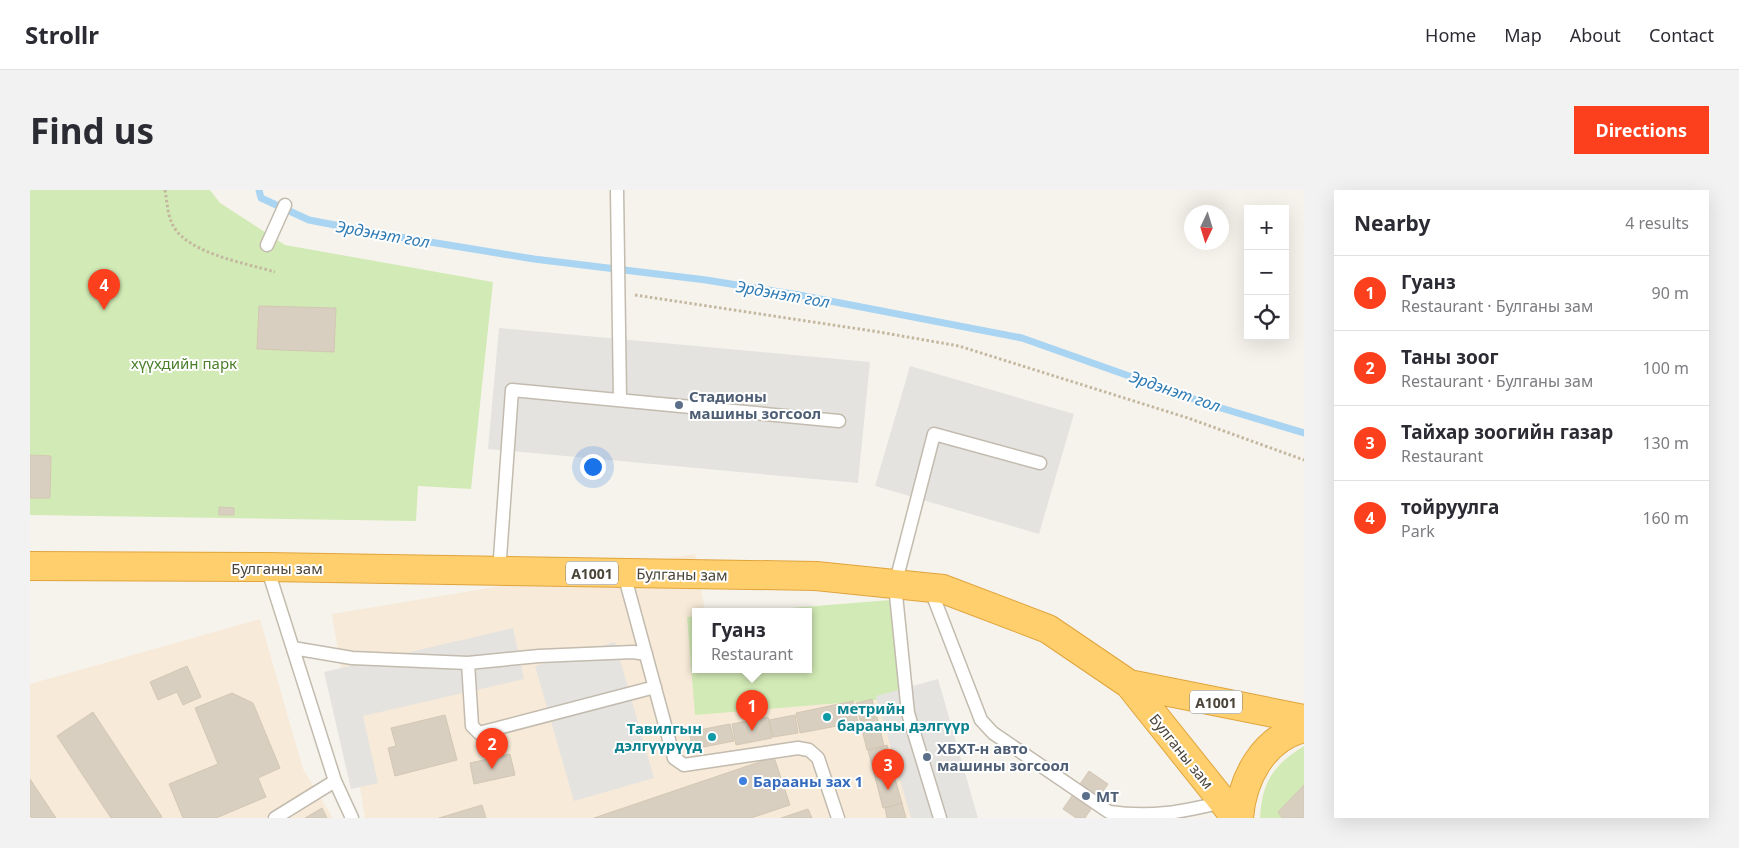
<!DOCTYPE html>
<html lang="en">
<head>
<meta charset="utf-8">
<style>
	:root { --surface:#fff; --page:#f2f2f3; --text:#2b2b33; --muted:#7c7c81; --line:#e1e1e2; --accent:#fc3f1d }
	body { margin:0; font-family:"Noto Sans",sans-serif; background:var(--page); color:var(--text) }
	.controls { position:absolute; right:15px; top:15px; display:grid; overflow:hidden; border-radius:0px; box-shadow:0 5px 20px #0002 }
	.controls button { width:45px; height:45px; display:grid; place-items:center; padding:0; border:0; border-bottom:1px solid var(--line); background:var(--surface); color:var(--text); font:25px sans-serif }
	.compass { position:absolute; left:1154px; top:15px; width:45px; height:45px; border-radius:50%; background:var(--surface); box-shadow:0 5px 20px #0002; rotate:184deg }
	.you { position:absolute; left:562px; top:276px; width:18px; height:18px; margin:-12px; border:4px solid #fff; border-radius:50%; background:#1a73e8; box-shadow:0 0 0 8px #1a73e833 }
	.badge { display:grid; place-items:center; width:32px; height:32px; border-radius:50%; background:var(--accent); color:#fff; font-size:16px; font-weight:700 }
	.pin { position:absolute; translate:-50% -41px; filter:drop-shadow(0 1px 2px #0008) }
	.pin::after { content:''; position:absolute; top:26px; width:18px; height:15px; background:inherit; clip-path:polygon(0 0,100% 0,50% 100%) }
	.popup { position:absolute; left:662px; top:418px; width:120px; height:65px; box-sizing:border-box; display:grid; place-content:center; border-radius:0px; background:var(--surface); filter:drop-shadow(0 1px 4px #0005); font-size:16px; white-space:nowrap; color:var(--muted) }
	.popup b { font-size:19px; color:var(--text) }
	.popup::after { content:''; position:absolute; left:50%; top:100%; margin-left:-10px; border:10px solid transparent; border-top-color:var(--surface) }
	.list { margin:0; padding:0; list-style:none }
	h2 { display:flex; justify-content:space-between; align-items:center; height:65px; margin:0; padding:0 20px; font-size:21px }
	h2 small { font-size:16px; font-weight:400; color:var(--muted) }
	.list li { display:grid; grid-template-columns:32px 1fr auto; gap:15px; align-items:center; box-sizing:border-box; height:75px; padding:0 20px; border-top:1px solid var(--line) }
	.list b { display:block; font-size:19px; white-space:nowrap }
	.list p { margin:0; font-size:16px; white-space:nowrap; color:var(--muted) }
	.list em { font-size:16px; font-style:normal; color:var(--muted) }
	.icon { flex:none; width:28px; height:28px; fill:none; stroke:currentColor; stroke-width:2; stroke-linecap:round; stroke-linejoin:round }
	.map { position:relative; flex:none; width:1274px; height:628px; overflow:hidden; border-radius:0px }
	header { display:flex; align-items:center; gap:30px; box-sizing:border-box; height:70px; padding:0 25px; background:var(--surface); border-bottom:1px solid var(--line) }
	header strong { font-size:24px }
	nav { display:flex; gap:28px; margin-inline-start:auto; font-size:18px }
	.intro { display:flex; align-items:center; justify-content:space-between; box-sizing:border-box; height:120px; padding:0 30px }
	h1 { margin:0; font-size:35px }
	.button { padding:12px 22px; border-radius:0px; background:var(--accent); color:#fff; font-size:18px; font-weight:700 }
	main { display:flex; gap:30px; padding:0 30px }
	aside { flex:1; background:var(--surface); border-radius:0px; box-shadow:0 5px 20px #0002 }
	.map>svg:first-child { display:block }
	.commercial { fill:#f7ead8 }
	.green { fill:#d2eab5 }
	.parking { fill:#e5e3e0 }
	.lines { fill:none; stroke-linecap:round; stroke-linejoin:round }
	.stream { stroke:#a9d4f2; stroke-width:7 }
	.building { fill:#d8cfc1; stroke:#d3c7b4 }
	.lane-casing { stroke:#c2bbae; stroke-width:15 }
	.highway-casing { stroke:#e0a43c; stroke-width:30 }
	.path { stroke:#c4b79f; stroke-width:3; stroke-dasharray:2.5 2.5; stroke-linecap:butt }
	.lane { stroke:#fff; stroke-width:12 }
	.highway { stroke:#ffcf6e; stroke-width:28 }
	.service-dot { fill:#5c6f8a; stroke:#fff; stroke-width:2 }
	.culture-dot { fill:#0f9aa8; stroke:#fff; stroke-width:2 }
	.shop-dot { fill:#3f7fe0; stroke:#fff; stroke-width:2 }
	.labels { text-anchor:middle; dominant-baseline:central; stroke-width:4; stroke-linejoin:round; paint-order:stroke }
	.shield { fill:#fff; stroke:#817c74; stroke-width:1 }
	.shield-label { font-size:14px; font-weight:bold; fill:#4b4439 }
	.park-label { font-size:15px; fill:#4a7f2a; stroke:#fff }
	.service-label { font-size:15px; font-weight:bold; fill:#4e5e75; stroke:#fff; text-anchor:start }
	.street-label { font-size:15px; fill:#4b4439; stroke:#fff }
	.culture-label { font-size:15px; font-weight:bold; fill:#0d838f; stroke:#fff; text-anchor:start }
	.shop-label { font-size:15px; font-weight:bold; fill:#366cbe; stroke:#fff; text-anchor:start }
	.water-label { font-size:16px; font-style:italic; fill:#2e7ab2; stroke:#fff }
</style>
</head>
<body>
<header>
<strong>Strollr</strong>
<nav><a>Home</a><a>Map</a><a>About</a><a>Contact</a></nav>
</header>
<div class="intro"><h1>Find us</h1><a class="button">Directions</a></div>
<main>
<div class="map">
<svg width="1274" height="628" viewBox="0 0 1274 628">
	<rect width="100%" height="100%" fill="#f6f3ec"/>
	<path class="commercial" d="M665 364 675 422H666V480L687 495 869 465 896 628H335L302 424Z
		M230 429 273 579 303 628H0V494Z"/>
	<path class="green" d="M0 0H180L190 13 255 55 463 92 441 299 388 296 386 331 0 325Z
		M861 410 869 508 665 525 657 427 666 426V480H778V422H709Z
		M1274 556V628H1230C1232 592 1243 575 1274 556Z"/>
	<path class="parking" d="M469 138 840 172 828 293 458 259Z
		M880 176 1044 224 1009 344 845 296Z
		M483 438 494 489 333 526 348 593 321 599 294 482Z
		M585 452 624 588 544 611 505 476Z
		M908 489 948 628H881L846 506Z"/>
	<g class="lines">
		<path class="stream" d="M229 0 231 8 279 30 357 45 504 69 676 90 769 105 992 148 1178 214 1274 243"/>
	</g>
	<path class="building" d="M229 116 306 118 304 162 227 159Z
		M0 265 21 266 20 308H0Z
		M189 317 204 318V325H189Z
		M157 476 171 507 153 515 147 502 128 510 120 492Z
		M202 503 223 513 250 578 228 588 236 607 186 628H153L139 594 188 574 165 518Z
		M842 509 846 526 830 530 826 513Z
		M823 511 828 532 770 543 766 523Z
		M63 522 132 627 130 628H81L27 546Z
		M415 525 427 570 365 586 358 558 366 556 361 538Z
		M765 525 768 543 743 547 739 530Z
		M738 527 742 548 706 555 702 534Z
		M847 527 854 556 837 560 830 531Z
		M700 534 704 551 663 559 659 542Z
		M857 555 864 582 845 587 838 560Z
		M480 564 485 585 444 594 440 573Z
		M744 567 760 615 721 628H564Z
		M1059 581 1078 594 1055 628H1046L1033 619Z
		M863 582 872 613 853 618 845 587Z
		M0 589 26 628H2L0 626Z
		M1274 595V628H1252L1248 622Z
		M872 613 876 628H857L855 618Z
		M452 615 456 628H409Z
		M292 618 297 628H275Z
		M778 619 782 628H751Z"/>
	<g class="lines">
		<g class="lane-casing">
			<path id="lane" d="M587 0 590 210
				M237 55 255 15
				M237 377 305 591 322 628
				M469 382 482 200 809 231
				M594 384 644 568 654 575 768 558 779 560 788 568 808 628
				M900 398 951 530 963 543 1079 622C1122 628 1152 622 1193 612
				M263 458 322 468 438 473 509 466 603 462 616 464
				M438 473 442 536 449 543 625 497
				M245 628 305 591
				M910 628 878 523 865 395 904 244 1010 273"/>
		</g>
		<g class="highway-casing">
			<path id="highway" d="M0 376 237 377 786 386 913 399 1018 439 1099 494 1206 628
				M1099 494 1274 529
				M1209 628C1212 589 1233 548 1274 538"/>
		</g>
		<path class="path" d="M135 0C137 10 137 21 141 31 152 63 216 73 245 82
			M605 105 849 142 929 156 1158 228 1274 270"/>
		<use href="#lane" class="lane"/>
		<use href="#highway" class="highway"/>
	</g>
	<g class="service-dot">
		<circle cx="649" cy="215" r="5"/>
		<circle cx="897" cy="567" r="5"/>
		<circle cx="1056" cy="606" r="5"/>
	</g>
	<g class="culture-dot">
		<circle cx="797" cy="527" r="5"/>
		<circle cx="682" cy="547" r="5"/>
	</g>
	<circle class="shop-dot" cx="713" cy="591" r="5"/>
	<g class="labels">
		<g class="shield">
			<rect x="536" y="371.5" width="52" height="23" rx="4"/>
			<rect x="1160" y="500.5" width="52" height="23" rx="4"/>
		</g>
		<g class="shield-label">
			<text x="562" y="383">A1001</text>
			<text x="1186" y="512">A1001</text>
		</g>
		<g class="park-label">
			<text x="154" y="173">хүүхдийн парк</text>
		</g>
		<g class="service-label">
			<text x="659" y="206">Стадионы<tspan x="659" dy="17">машины зогсоол</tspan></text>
			<text x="907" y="558">ХБХТ-н авто<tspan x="907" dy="17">машины зогсоол</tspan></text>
			<text x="1066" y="606">MT</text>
		</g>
		<g class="street-label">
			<text x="247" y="378">Булганы зам</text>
			<text transform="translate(652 384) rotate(1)">Булганы зам</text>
			<text transform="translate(1152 561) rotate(51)">Булганы зам</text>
		</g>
		<g class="culture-label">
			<text x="807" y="518">метрийн<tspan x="807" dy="17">барааны дэлгүүр</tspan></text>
			<text x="672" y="538" text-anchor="end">Тавилгын<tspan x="672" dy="17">дэлгүүрүүд</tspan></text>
		</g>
		<g class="shop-label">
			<text x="723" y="591">Барааны зах 1</text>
		</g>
		<g class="water-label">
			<text transform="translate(353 44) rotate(10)">Эрдэнэт гол</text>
			<text transform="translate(753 104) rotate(10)">Эрдэнэт гол</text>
			<text transform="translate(1145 201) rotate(19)">Эрдэнэт гол</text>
		</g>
	</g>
</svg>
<div class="controls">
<button>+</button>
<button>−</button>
<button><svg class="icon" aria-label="locate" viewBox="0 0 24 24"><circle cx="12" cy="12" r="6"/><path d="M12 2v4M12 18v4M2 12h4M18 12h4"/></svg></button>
</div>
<svg class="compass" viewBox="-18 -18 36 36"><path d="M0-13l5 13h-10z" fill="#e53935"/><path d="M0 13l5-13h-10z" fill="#7c7c81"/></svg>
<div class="you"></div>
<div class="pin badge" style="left:722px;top:541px">1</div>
<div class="popup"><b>Гуанз</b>Restaurant</div>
<div class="pin badge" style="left:462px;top:579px">2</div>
<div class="pin badge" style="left:858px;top:600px">3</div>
<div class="pin badge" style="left:74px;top:120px">4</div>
</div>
<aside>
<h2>Nearby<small>4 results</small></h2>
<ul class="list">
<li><span class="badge">1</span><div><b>Гуанз</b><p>Restaurant · Булганы зам</p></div><em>90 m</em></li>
<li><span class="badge">2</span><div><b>Таны зоог</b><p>Restaurant · Булганы зам</p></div><em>100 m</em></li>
<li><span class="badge">3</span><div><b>Тайхар зоогийн газар</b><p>Restaurant</p></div><em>130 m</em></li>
<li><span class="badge">4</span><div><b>тойруулга</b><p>Park</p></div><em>160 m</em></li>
</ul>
</aside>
</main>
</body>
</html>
